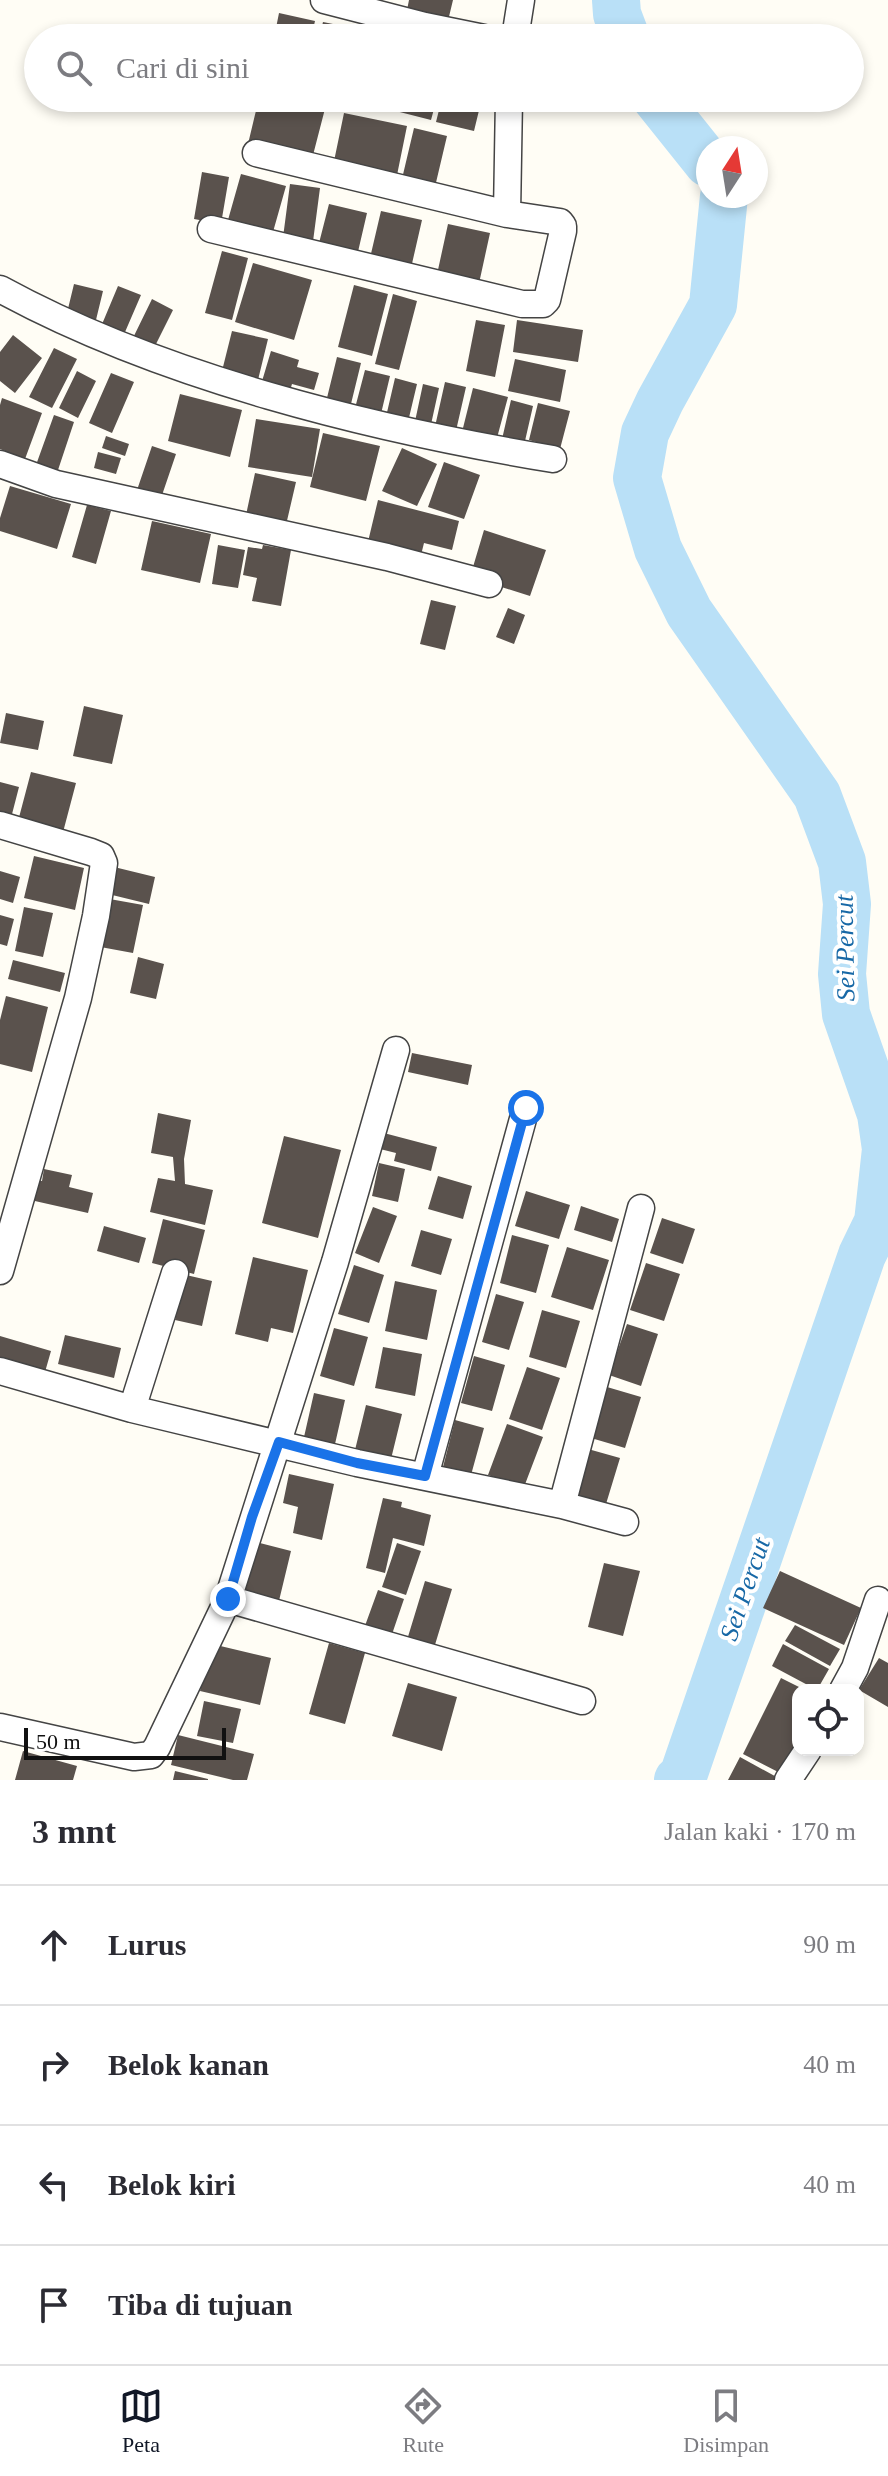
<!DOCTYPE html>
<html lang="id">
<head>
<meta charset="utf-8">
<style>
	:root { --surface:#fff; --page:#f7f7f7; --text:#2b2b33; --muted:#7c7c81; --line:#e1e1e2; --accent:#111827 }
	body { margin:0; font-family:Georgia,serif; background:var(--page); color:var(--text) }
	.controls { position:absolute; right:24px; bottom:24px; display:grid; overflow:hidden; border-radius:16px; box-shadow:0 4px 12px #0003 }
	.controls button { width:72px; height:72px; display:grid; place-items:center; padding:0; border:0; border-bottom:2px solid var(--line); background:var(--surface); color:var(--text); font:40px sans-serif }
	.compass { position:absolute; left:696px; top:136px; width:72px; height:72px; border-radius:50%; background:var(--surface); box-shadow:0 4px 12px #0003; rotate:12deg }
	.scale { position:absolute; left:24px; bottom:20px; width:202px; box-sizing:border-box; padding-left:8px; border:4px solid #111; border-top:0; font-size:22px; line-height:28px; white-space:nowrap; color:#111; -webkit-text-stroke:6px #fff; paint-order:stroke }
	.stop { position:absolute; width:24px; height:24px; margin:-18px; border:6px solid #1a73e8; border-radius:50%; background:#fff }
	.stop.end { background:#1a73e8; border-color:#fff; box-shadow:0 2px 8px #0008 }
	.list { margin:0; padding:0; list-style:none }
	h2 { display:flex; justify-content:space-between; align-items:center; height:104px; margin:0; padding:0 32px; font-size:34px }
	h2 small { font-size:26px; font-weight:400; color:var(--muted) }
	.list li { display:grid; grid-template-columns:52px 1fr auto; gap:24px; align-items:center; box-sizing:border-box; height:120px; padding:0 32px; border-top:2px solid var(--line) }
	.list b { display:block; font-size:30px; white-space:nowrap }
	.list em { font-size:26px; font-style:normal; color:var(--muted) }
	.icon { flex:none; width:44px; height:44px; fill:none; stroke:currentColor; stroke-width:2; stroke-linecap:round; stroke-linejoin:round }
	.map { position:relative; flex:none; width:888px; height:1780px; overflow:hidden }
	.search { position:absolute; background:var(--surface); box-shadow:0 4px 12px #0003; left:24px; right:24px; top:24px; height:88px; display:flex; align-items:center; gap:20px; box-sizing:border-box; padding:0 28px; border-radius:44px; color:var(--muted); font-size:30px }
	.sheet { height:584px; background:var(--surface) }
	nav { display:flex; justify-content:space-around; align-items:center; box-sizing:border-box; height:112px; border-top:2px solid var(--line); background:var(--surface); font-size:22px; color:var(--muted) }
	nav a { display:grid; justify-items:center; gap:4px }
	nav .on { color:var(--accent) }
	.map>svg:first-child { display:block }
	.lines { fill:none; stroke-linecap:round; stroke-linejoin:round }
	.river { stroke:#b9e0f7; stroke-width:48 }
	.building { fill:#5a524d }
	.minor-casing { stroke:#444; stroke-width:29 }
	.minor { stroke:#fff; stroke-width:26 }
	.route { stroke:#1a73e8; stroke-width:10 }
	.labels { text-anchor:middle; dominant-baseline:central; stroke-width:8; stroke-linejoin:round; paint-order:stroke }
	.water-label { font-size:26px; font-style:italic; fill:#1768a6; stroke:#fff }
</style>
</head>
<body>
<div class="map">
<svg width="888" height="1780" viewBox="0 0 888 1780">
	<rect width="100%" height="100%" fill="#fffdf5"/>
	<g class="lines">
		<path class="river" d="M616 0 617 14 626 38
			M656 98 708 163
			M678 1780 683 1776 862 1255 878 1222 886 1149 881 1114 846 1014 842 974 847 904 842 862 817 795 689 612 658 549 637 478 645 433 660 401 713 305 724 196"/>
	</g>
	<path class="building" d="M409 0H453L447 25 406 15Z
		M279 13 315 21 311 38H274Z
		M323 22 358 29 356 38H319Z
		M259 98H314L327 101 312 159 248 144Z
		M387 98H437L431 120 384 108Z
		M442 98H482L474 131 436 122Z
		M344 113 407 126 396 180 333 166Z
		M414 128 447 136 434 191 401 183Z
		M202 172 229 177 221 224 194 219Z
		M241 174 286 186 271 239 226 227Z
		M290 184 320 188 312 249 282 245Z
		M329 204 367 213 357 256 318 247Z
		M381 211 422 220 411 268 370 258Z
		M448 224 490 233 478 288 436 279Z
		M222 251 248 258 232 320 205 313Z
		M253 263 312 280 294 340 235 322Z
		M74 284 103 291 95 324 66 317Z
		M354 285 388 294 372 356 338 347Z
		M118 286 141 295 122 339 100 329Z
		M393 294 417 301 399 370 375 364Z
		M152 299 173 310 152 352 131 342Z
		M476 320 505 325 495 377 466 371Z
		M517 320 583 330 578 362 513 352Z
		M232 331 268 339 257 384 221 375Z
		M13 335 42 358 15 393 0 381V352Z
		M54 348 77 359 52 408 29 397Z
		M271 351 299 360 297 367 319 373 314 390 292 384 288 397 260 388Z
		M337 357 361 363 349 412 325 406Z
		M515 359 566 370 560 402 508 391Z
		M365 370 390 376 380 418 354 412Z
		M77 371 96 381 78 418 59 408Z
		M111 373 134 382 112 433 89 423Z
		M395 378 417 384 407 426 385 421Z
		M445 382 466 387 455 435 434 431Z
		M423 384 439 388 430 429 414 426Z
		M473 388 508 397 494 449 460 440Z
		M180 394 242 410 230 457 168 441Z
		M2 398 42 413 25 459 0 449V405Z
		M511 400 533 406 522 454 500 448Z
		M538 403 570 411 560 449 529 440Z
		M54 415 74 422 57 473 36 465Z
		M256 419 320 429 312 477 248 467Z
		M323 433 380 446 366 501 310 487Z
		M106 436 129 444 125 456 102 448Z
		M152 446 176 454 160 501 136 493Z
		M402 448 437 464 417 506 382 491Z
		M98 452 121 458 116 474 94 468Z
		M444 462 480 475 464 519 428 507Z
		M255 473 296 482 286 525 246 515Z
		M10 486 71 504 57 549 0 531V518Z
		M378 500 459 521 452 550 424 543 419 563 366 550Z
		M87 505 111 511 96 564 72 557Z
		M152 521 211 534 200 583 141 570Z
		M484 530 546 550 530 596 470 577Z
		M218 545 245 550 238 588 212 584Z
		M263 545 291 550 281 606 252 601 257 578 243 575 248 547 262 549Z
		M431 600 456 606 445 650 420 644Z
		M508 608 525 615 514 644 496 637Z
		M84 706 123 715 112 764 73 756Z
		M6 713 44 721 38 750 0 743Z
		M31 772 76 783 62 836 17 825Z
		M0 782 19 787 11 818 0 815Z
		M34 856 84 868 75 910 24 898Z
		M110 866 155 877 149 904 104 893Z
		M0 871 20 877 13 903 0 899Z
		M104 898 143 905 133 953 95 946Z
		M24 907 53 913 43 957 15 951Z
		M0 915 14 919 7 946 0 944Z
		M138 957 164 964 156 999 130 993Z
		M13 960 65 973 60 992 8 979Z
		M6 996 48 1007 32 1072 0 1064V1020Z
		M412 1053 472 1065 468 1085 408 1072Z
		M158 1113 191 1120 184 1159 185 1184 213 1190 205 1225 150 1212 158 1178 175 1181 173 1157 151 1153Z
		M380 1132 437 1147 431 1171 394 1161 396 1153 376 1148Z
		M284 1136 341 1150 318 1238 262 1223Z
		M379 1163 405 1169 398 1202 372 1196Z
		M44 1169 72 1175 69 1187 93 1193 88 1213 26 1199 31 1179 42 1181Z
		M438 1176 472 1186 463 1219 428 1209Z
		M526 1191 570 1205 559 1239 515 1226Z
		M581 1206 619 1219 612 1242 574 1230Z
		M373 1207 397 1216 379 1263 355 1253Z
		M662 1218 695 1229 683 1264 650 1253Z
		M163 1219 205 1230 194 1274 152 1263Z
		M104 1226 146 1238 139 1263 97 1251Z
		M421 1230 452 1239 441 1275 411 1266Z
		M512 1235 549 1245 536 1293 500 1283Z
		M567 1247 609 1260 593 1310 551 1297Z
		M253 1257 308 1270 293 1333 271 1328 268 1342 235 1334Z
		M646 1263 680 1274 664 1321 630 1310Z
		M354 1265 384 1275 369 1323 338 1314Z
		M186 1275 212 1281 202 1326 175 1320Z
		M395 1281 437 1290 427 1340 385 1331Z
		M496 1294 524 1302 509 1350 482 1342Z
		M542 1310 580 1321 566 1368 529 1357Z
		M627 1324 658 1334 641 1386 609 1375Z
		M334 1328 368 1337 354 1386 320 1376Z
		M65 1335 121 1348 114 1378 58 1364Z
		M0 1336 51 1351 43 1379 0 1367Z
		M383 1347 422 1354 415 1396 375 1388Z
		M474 1356 505 1365 492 1411 461 1403Z
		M527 1367 560 1378 542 1430 509 1419Z
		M607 1387 641 1397 625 1448 591 1438Z
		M314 1393 345 1400 335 1444 304 1437Z
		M366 1405 402 1414 391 1459 355 1450Z
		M455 1420 484 1428 471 1475 443 1467Z
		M507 1424 543 1437 524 1487 488 1475Z
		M588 1449 620 1458 606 1504 574 1495Z
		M289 1474 334 1484 322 1540 293 1533 298 1507 283 1503Z
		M383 1498 402 1502 401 1507 431 1515 424 1546 393 1538 385 1573 366 1568Z
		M248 1540 291 1551 277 1609 234 1599Z
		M397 1543 421 1551 406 1595 382 1587Z
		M604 1563 640 1571 623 1636 588 1627Z
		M780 1571 861 1608 844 1645 763 1608Z
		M425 1581 452 1589 434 1648 407 1640Z
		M378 1590 404 1599 389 1643 362 1634Z
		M795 1625 840 1649 830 1666 785 1641Z
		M329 1643 365 1653 345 1724 309 1714Z
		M212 1644 271 1658 260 1705 200 1691Z
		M783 1644 829 1669 817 1690 772 1666Z
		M879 1658 888 1663V1707L859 1690Z
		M781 1678 805 1690H798V1747L784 1775 743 1754Z
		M408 1683 457 1697 442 1751 392 1736Z
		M204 1701 241 1709 233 1743 197 1736Z
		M178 1735 254 1754 247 1780H233L171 1765Z
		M23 1751 77 1766 73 1780H15Z
		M740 1757 782 1780H728Z
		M175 1771 208 1779V1780H173Z"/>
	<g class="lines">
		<g class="minor-casing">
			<path id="minor" d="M324 0 425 26 484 38
				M515 38 521 0
				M507 214 509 98
				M211 229 522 304H543L547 300 563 231V226L560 222 507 214 256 153
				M0 289C161 377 372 429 553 459
				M0 464 56 484 387 557 489 584
				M0 825 91 852 101 856 104 863 96 916 78 998 0 1271
				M0 1371 132 1409 357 1463 562 1505 625 1522
				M132 1409 175 1273
				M425 1476 526 1108
				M562 1505 641 1208
				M228 1599 582 1701
				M843 1690 855 1668 878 1600
				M0 1727 134 1757 151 1755 157 1747 228 1599 335 1262 396 1050
				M788 1780 808 1750"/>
		</g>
		<use href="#minor" class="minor"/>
	</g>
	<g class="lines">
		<path class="route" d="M228 1599 252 1517 279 1442 357 1463 425 1476 526 1108"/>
	</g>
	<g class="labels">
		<g class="water-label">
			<text transform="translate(845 948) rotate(-91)">Sei Percut</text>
			<text transform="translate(745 1589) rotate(-71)">Sei Percut</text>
		</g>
	</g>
</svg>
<div class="controls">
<button><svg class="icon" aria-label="locate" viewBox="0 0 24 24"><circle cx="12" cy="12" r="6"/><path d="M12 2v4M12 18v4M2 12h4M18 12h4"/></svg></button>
</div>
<svg class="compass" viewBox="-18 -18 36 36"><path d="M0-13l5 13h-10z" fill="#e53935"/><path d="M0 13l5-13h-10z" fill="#7c7c81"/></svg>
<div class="scale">50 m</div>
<div class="stop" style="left:526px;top:1108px"></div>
<div class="stop end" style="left:228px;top:1599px"></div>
<div class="search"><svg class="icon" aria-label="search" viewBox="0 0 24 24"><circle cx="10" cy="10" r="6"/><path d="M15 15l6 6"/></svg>Cari di sini</div>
</div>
<section class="sheet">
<h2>3 mnt<small>Jalan kaki · 170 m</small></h2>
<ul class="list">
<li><svg class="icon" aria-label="ahead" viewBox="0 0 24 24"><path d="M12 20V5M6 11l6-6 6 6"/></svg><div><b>Lurus</b></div><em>90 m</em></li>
<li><svg class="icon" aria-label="right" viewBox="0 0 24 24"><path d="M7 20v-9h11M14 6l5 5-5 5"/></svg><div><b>Belok kanan</b></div><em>40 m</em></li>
<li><svg class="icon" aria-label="left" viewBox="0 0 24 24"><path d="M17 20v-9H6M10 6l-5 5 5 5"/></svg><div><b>Belok kiri</b></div><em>40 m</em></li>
<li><svg class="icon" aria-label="arrive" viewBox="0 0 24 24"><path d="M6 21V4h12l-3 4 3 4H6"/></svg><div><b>Tiba di tujuan</b></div></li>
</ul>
</section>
<nav>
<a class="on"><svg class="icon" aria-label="map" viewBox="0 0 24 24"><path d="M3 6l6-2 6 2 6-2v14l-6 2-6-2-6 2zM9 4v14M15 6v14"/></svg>Peta</a>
<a><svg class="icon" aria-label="directions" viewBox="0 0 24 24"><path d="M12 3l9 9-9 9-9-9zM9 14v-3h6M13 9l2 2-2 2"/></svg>Rute</a>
<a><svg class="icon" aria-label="saved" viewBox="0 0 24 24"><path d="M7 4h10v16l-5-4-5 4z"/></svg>Disimpan</a>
</nav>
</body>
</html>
